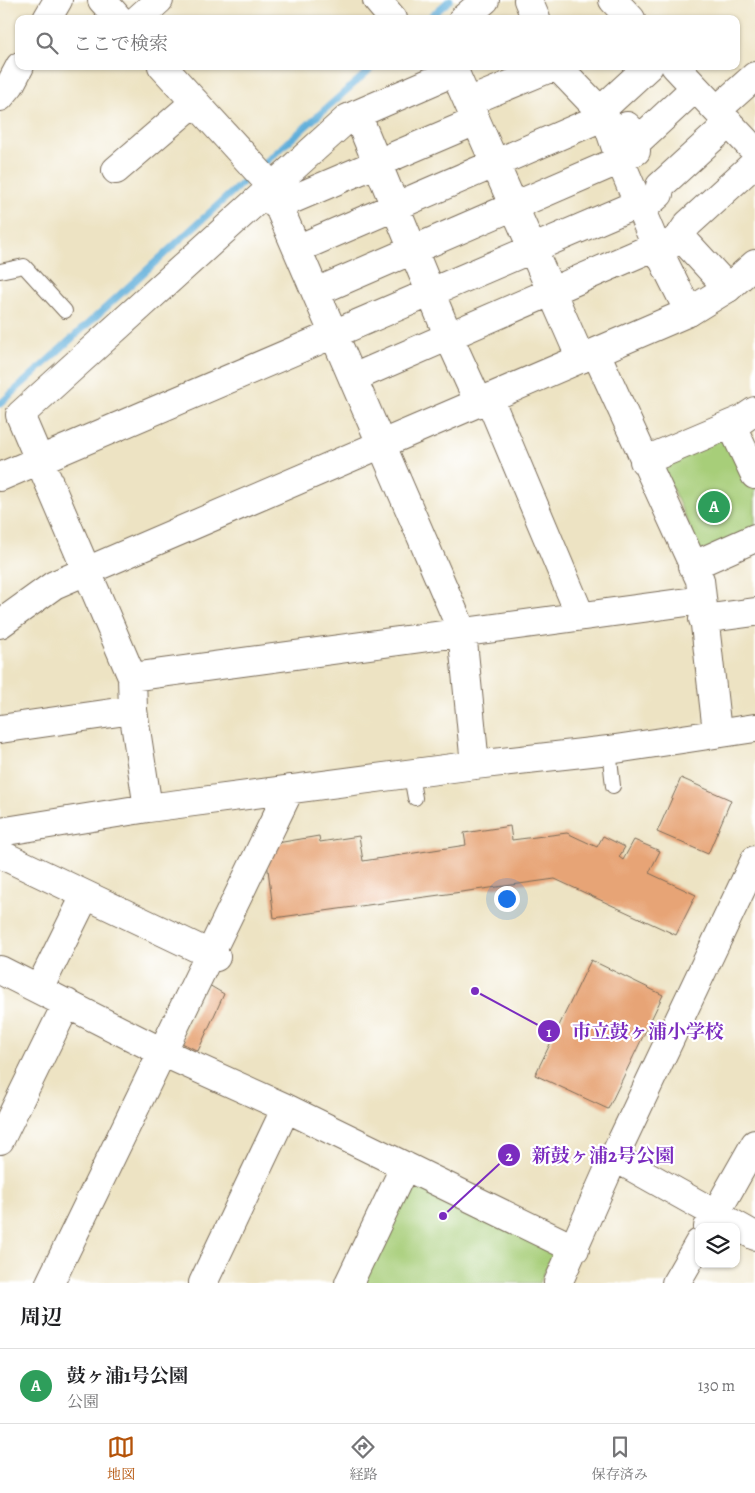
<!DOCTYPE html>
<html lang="ja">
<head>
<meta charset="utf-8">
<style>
	:root { --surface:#fff; --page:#f6f6f6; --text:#202124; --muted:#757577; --line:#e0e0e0; --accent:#b45309 }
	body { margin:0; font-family:Alegreya,"Noto Serif JP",serif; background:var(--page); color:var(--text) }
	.controls { position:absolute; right:15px; bottom:15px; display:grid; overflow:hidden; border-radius:10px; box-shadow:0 1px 4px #0004 }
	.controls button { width:45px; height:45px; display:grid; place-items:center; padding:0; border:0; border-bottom:1px solid var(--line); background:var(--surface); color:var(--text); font:25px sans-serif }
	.you { position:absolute; left:506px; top:898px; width:18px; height:18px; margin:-12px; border:4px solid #fff; border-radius:50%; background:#1a73e8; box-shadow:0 0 0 8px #1a73e833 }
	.badge { display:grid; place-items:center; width:32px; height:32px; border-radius:50%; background:var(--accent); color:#fff; font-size:16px; font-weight:700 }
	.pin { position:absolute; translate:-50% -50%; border:2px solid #fff; box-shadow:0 1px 5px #0006 }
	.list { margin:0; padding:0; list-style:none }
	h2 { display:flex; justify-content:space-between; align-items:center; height:65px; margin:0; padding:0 20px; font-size:21px }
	h2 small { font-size:16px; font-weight:400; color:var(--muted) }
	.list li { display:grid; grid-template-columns:32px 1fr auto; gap:15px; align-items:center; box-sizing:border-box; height:75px; padding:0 20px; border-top:1px solid var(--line) }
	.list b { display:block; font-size:19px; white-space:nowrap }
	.list p { margin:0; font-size:16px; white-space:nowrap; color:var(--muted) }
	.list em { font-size:16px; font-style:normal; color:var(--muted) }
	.icon { flex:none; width:28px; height:28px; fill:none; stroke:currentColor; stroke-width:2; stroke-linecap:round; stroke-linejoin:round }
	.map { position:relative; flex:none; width:755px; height:1283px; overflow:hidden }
	.search { position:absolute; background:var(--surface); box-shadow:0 1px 4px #0004; left:15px; right:15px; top:15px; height:55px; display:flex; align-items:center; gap:12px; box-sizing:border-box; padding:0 18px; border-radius:10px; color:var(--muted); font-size:19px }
	.sheet { height:140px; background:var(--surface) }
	nav { display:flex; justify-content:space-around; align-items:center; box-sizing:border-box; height:70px; border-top:1px solid var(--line); background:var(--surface); font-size:14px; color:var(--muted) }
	nav a { display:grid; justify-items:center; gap:2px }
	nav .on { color:var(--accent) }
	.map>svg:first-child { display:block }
	.green { fill:#a7ce79; stroke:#717c4c }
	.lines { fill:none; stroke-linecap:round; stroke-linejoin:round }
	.stream { stroke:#60afda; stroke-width:7 }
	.building { fill:#e7a476 }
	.service-casing { stroke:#796b58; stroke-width:16 }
	.minor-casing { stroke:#796b58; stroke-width:30 }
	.tertiary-casing { stroke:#796b58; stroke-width:30 }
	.service { stroke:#fff; stroke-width:14 }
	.minor { stroke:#fff; stroke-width:28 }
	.tertiary { stroke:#fff; stroke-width:28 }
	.leader { fill:none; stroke:#7b2cbf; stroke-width:2 }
	.callout-dot { fill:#7b2cbf; stroke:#fff; stroke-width:2 }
	.mark-label { font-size:15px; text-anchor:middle; font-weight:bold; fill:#fff }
	.callout-label { font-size:19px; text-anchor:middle; font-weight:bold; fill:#7b2cbf; stroke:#fff; stroke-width:4.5; stroke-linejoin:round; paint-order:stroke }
</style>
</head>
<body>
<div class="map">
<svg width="755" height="1283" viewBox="0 0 755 1283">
	<rect width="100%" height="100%" fill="#fff"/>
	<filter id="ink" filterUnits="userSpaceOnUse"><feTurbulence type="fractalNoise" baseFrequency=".02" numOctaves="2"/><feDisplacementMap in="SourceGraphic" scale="10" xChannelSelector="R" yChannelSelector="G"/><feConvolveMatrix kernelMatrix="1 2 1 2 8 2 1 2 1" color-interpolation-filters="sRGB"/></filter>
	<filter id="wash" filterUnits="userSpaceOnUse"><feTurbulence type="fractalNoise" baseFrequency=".0096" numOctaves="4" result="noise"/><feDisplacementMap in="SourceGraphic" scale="20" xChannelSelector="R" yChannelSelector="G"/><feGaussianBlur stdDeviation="1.12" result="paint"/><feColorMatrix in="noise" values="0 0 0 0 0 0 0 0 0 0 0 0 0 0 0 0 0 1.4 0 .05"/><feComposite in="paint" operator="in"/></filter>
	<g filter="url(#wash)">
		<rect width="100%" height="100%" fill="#ede3c3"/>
		<path class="green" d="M722 433 755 487V528L701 552 660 461Z
			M422 1181 556 1246 540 1283H360L406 1186Z"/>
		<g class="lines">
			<path class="stream" d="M428 19 450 0
				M261 166 374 66
				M0 404 253 173"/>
		</g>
		<g id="blocks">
			<path class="building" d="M681 778 731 800 708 854 657 832Z
				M510 826 512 840 567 833 597 847 603 836 625 847 619 857 623 860 634 840 660 851 649 873 696 895 676 935 555 879 274 918 265 845 319 836 320 842 359 836 363 861 466 845 464 833Z
				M591 960 663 995 608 1109 535 1075Z
				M209 985 224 994 198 1051 182 1043Z"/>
		</g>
	</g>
	<g filter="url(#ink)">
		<use href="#blocks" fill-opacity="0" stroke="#796b58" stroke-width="1"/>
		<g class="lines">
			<g class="service-casing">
				<path id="service" d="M0 271 24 266 65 311
					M609 750 613 786
					M413 787 415 798"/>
			</g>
			<g class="minor-casing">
				<path id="minor" d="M102 0 119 19
					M377 0 393 19
					M528 0 536 19
					M613 0 631 19
					M47 19 58 0
					M138 19 159 0
					M463 19 485 0
					M162 66 266 180 271 189 462 631 475 765
					M452 66 581 359
					M557 66 605 116 620 160 656 246 689 312
					M675 66 755 151
					M0 97 10 85 20 66
					M468 102 555 66
					M717 110 755 76
					M600 111 649 66
					M357 114 448 335 479 403
					M627 126 640 139 695 88
					M116 170 195 102
					M277 206 476 121
					M641 210 659 194 660 186 729 123
					M680 236 728 288
					M297 249 605 116
					M660 253 680 236 688 224 755 163
					M316 292 620 160 636 151 635 134
					M596 353 700 580 717 732
					M353 378 656 246
					M489 398 580 615
					M731 424 755 475
					M644 461 743 419 755 411
					M0 477 639 203
					M692 566 755 538
					M703 619 755 612
					M132 677 702 600
					M0 729 133 710
					M148 808 133 710 132 677 20 415 348 118 454 72
					M0 832 148 808 475 765 609 750 755 728
					M0 970 162 1052 286 1108 575 1249
					M39 989 85 896
					M0 1140 67 1003
					M614 1157 755 1236
					M708 1227 755 1144
					M50 1283 290 789
					M203 1283 286 1108
					M349 1283 405 1166
					M558 1283 614 1157 755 860
					M676 1283 699 1243"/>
			</g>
			<g class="tertiary-casing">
				<path id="tertiary" d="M0 624 54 585 689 312 728 288 755 264
					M0 854 216 957"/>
			</g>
			<use href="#service" class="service"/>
			<use href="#minor" class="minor"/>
			<use href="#tertiary" class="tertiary"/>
		</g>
	</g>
	<path class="leader" d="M475 991L549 1031M443 1216L509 1155"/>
	<g class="callout-dot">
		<circle cx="475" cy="991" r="5"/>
		<circle cx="443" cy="1216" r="5"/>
		<circle cx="549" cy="1031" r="12"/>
		<circle cx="509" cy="1155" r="12"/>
	</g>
	<g class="mark-label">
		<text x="549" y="1037">1</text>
		<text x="509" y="1161">2</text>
	</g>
	<g class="callout-label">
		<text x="648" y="1038">市立鼓ヶ浦小学校</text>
		<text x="603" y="1162">新鼓ヶ浦2号公園</text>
	</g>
</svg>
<div class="controls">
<button><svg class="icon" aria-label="layers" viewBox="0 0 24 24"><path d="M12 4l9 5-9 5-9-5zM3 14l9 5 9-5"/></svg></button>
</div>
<div class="you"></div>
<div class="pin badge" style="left:714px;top:507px;background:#2e9e5b">A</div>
<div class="search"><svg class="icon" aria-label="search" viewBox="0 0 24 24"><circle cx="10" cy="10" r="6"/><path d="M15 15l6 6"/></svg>ここで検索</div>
</div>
<section class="sheet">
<h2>周辺<small></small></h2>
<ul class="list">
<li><span class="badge" style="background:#2e9e5b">A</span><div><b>鼓ヶ浦1号公園</b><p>公園</p></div><em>130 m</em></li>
</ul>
</section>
<nav>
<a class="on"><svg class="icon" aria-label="map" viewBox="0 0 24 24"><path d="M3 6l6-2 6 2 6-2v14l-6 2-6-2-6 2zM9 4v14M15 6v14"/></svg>地図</a>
<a><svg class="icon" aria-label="directions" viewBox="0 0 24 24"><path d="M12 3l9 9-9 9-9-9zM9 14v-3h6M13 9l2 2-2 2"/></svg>経路</a>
<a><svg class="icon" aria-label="saved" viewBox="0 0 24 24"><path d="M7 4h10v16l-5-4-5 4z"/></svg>保存済み</a>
</nav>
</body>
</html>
